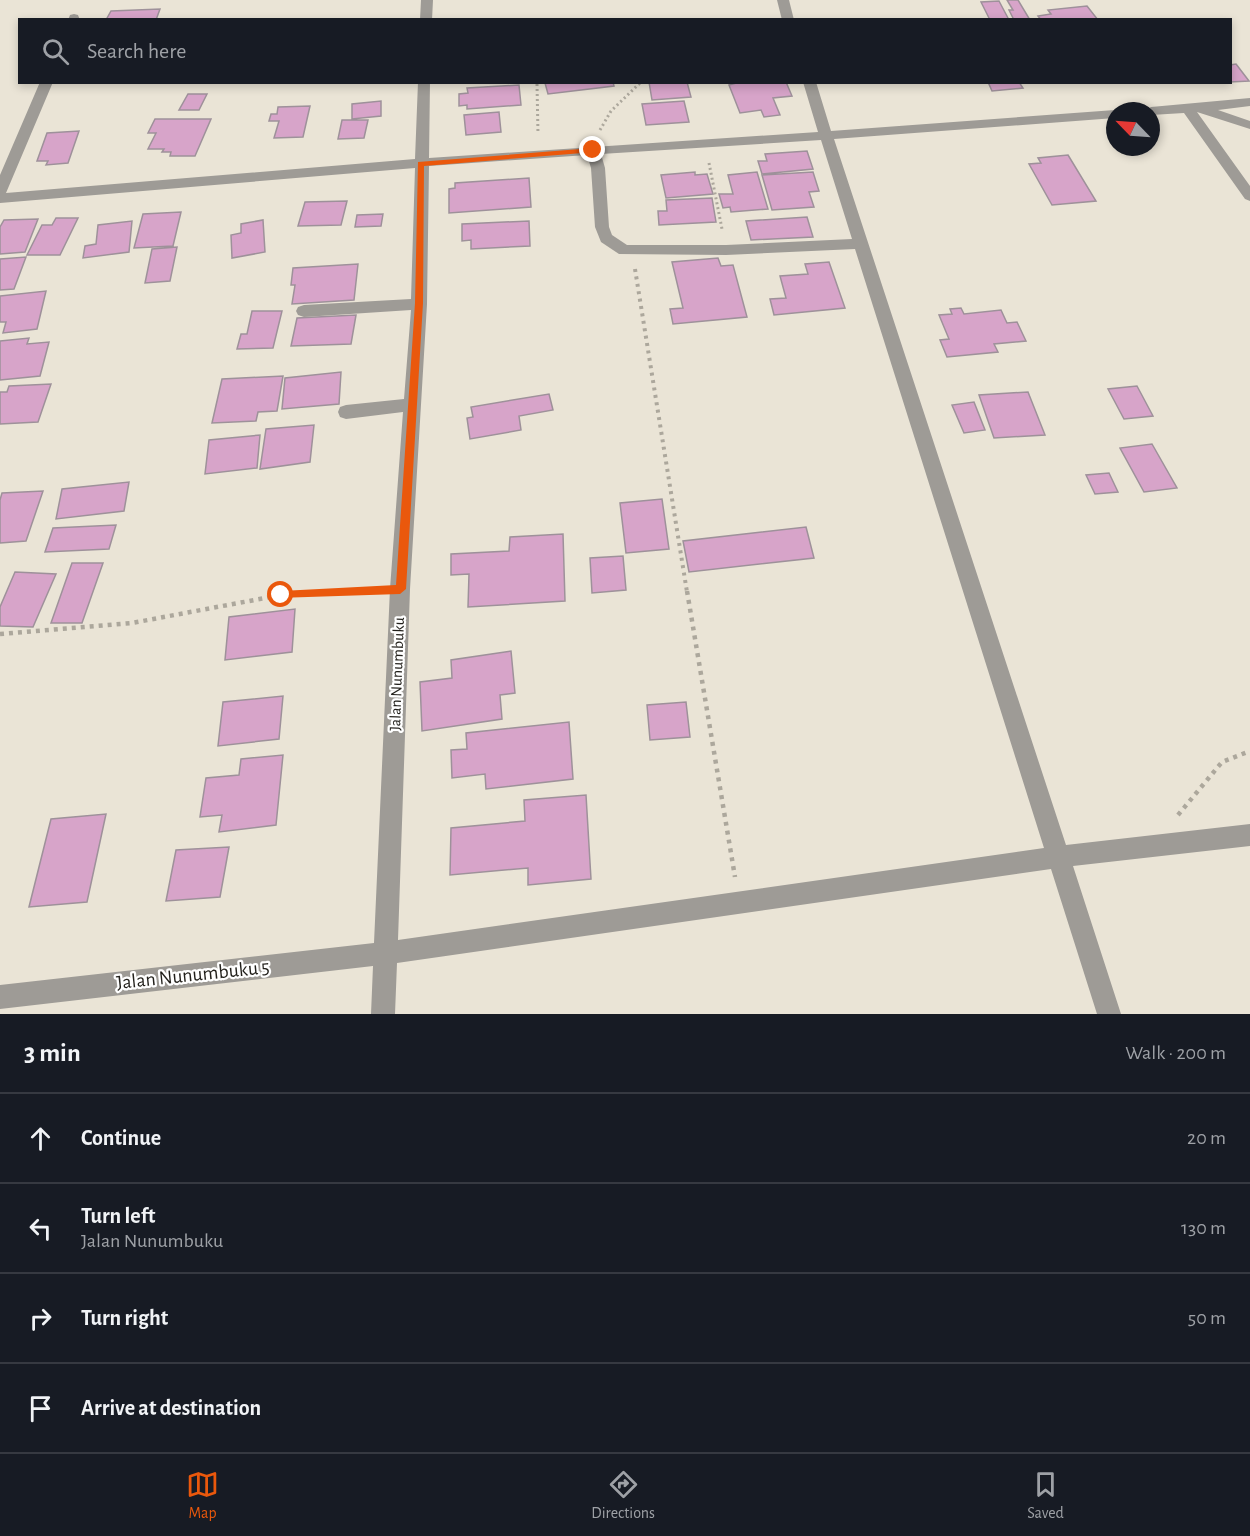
<!DOCTYPE html>
<html lang="en">
<head>
<meta charset="utf-8">
<style>
	:root { --surface:#171b24; --page:#242831; --text:#f1f3f6; --muted:#9ea1a6; --line:#363941; --accent:#ea580c }
	body { margin:0; font-family:"Alegreya Sans",sans-serif; background:var(--page); color:var(--text) }
	.compass { position:absolute; left:1106px; top:102px; width:54px; height:54px; border-radius:50%; background:var(--surface); box-shadow:0 3px 9px #0003; rotate:295deg }
	.stop { position:absolute; width:18px; height:18px; margin:-14px; border:4px solid #ea580c; border-radius:50%; background:#fff }
	.stop.end { background:#ea580c; border-color:#fff; box-shadow:0 2px 6px #0008 }
	.list { margin:0; padding:0; list-style:none }
	h2 { display:flex; justify-content:space-between; align-items:center; height:78px; margin:0; padding:0 24px; font-size:26px }
	h2 small { font-size:20px; font-weight:400; color:var(--muted) }
	.list li { display:grid; grid-template-columns:39px 1fr auto; gap:18px; align-items:center; box-sizing:border-box; height:90px; padding:0 24px; border-top:2px solid var(--line) }
	.list b { display:block; font-size:22px; white-space:nowrap }
	.list p { margin:0; font-size:20px; white-space:nowrap; color:var(--muted) }
	.list em { font-size:20px; font-style:normal; color:var(--muted) }
	.icon { flex:none; width:33px; height:33px; fill:none; stroke:currentColor; stroke-width:2; stroke-linecap:round; stroke-linejoin:round }
	.map { position:relative; flex:none; width:1250px; height:1014px; overflow:hidden }
	.search { position:absolute; background:var(--surface); box-shadow:0 3px 9px #0003; left:18px; right:18px; top:18px; height:66px; display:flex; align-items:center; gap:15px; box-sizing:border-box; padding:0 21px; border-radius:0px; color:var(--muted); font-size:22px }
	.sheet { height:438px; background:var(--surface) }
	nav { display:flex; justify-content:space-around; align-items:center; box-sizing:border-box; height:84px; border-top:2px solid var(--line); background:var(--surface); font-size:16px; color:var(--muted) }
	nav a { display:grid; justify-items:center; gap:3px }
	nav .on { color:var(--accent) }
	.map>svg:first-child { display:block }
	.building { fill:#d7a4c9; stroke:#9e919a; stroke-width:1.5 }
	.lines { fill:none; stroke-linecap:round; stroke-linejoin:round }
	.path-far2 { stroke:#aca79c; stroke-width:3; stroke-dasharray:2 3; stroke-linecap:butt }
	.path-far1 { stroke:#aca79c; stroke-width:4; stroke-dasharray:3 4.5; stroke-linecap:butt }
	.path { stroke:#aca79c; stroke-width:4.5; stroke-dasharray:4 5; stroke-linecap:butt }
	.minor { fill:#9e9b96; fill-rule:evenodd }
	.route { fill:#ea580c }
	.labels { text-anchor:middle; dominant-baseline:central; stroke-width:4.5; stroke-linejoin:round; paint-order:stroke }
	.street-label { font-size:16px; fill:#211f1a; stroke:#fff }
	.near-street-label { font-size:20px; fill:#211f1a; stroke:#fff }
</style>
</head>
<body>
<div class="map">
<svg width="1250" height="1014" viewBox="0 0 1250 1014">
	<rect width="100%" height="100%" fill="#eae4d6"/>
	<path class="building" d="M1007 0H1018L1030 20H1014L1009 10H1013Z
		M999 1 1009 20H990L981 2Z
		M1087 6 1098 20H1041L1038 16 1051 14 1048 10Z
		M160 9 156 20H106L111 11Z
		M1236 64 1249 81 1230 82V65Z
		M613 82 614 86 548 94 545 83Z
		M649 82H687L691 97 652 100Z
		M740 82H786L792 96 773 98 780 115 764 117 761 110 740 113 729 85Z
		M988 82H1019L1023 88 992 91Z
		M519 85 521 105 467 109V105L459 106V94L468 93 467 88Z
		M188 94H207L199 110H179Z
		M381 101V116L352 119V104Z
		M684 101 689 122 646 125 642 104Z
		M310 106 303 137 274 138 279 121H269L271 114H277L278 107Z
		M499 112 501 132 466 135 464 115Z
		M155 119H211L195 156H170L171 152H162L164 149H148L156 133H148Z
		M342 120H368L364 138 338 139Z
		M79 131 68 163 46 165 48 161H37L47 133Z
		M807 151 813 169 762 174 758 161H767L765 154Z
		M1068 155 1096 201 1052 205 1029 164 1041 163 1038 158Z
		M695 172V175L707 174 713 194 666 198 661 175Z
		M757 172 768 209 731 212 730 207 723 208 719 194H733L728 175Z
		M813 172 819 191 809 192 814 207 772 210 762 175Z
		M529 178 531 207 449 213V189L455 188V183Z
		M712 198 716 222 659 225 658 211H667L666 200Z
		M347 201 341 225 298 226 305 202Z
		M181 212 173 246 134 248 143 214Z
		M383 214 381 226 355 227 357 215Z
		M807 217 813 237 751 240 746 221Z
		M56 218H78L60 255H27L42 225H52Z
		M38 219 25 252 0 254V227L4 220Z
		M263 220 265 252 232 258 231 235 241 233V224Z
		M132 221 129 252 83 258 85 246 96 244 98 225Z
		M529 221 530 246 471 249V240L462 241V224Z
		M177 247 170 281 145 283 152 249Z
		M26 257 14 289 0 290V259Z
		M718 258 721 266 733 265 747 317 673 324 670 309 683 308 672 262Z
		M829 262 845 308 774 315 770 299 786 298 780 276 808 274 805 264Z
		M358 264 354 300 292 304 295 285H291L293 268Z
		M46 291 37 329 3 333 6 322H0V296Z
		M961 308 964 314 1001 310 1007 323 1017 322 1026 341 994 344 998 352 947 357 940 340 949 339 939 315 952 314 950 309Z
		M252 311H282L273 348 237 349 241 334H247Z
		M356 315 351 344 291 346 297 318Z
		M29 338 27 344 49 342 40 376 0 380V341Z
		M341 372 339 404 282 409 285 378Z
		M283 376 277 411 258 412 256 421 212 423 222 379Z
		M51 384 38 422 0 424V392H7L9 386Z
		M1137 386 1153 416 1124 419 1108 389Z
		M1028 392 1045 435 994 438 979 395Z
		M549 394 553 410 519 416 521 430 470 439 467 418 473 417 471 407Z
		M974 402 985 430 964 433 952 405Z
		M314 425 310 462 260 469 266 429Z
		M260 435 257 468 205 474 209 440Z
		M1152 444 1177 488 1144 492 1120 448Z
		M1109 473 1118 492 1095 494 1086 475Z
		M129 482 124 511 56 519 62 489Z
		M43 491 26 541 0 543V500L2 493Z
		M662 499 669 549 626 553 620 503Z
		M116 525 109 549 45 552 53 528Z
		M806 527 814 558 689 572 683 541Z
		M563 534 565 601 468 607 469 574 451 575V554L509 551 510 537Z
		M623 556 626 590 592 593 590 558Z
		M72 563H103L82 623H51Z
		M15 572 56 574 33 627 0 626V607Z
		M295 609 292 652 225 660 229 617Z
		M511 651 515 693 500 695 502 719 422 731 420 682 452 678 451 660Z
		M283 696 279 739 218 746 223 702Z
		M686 702 690 737 650 740 647 705Z
		M569 722 573 779 486 789 485 774 452 778 451 750 467 749 466 733Z
		M283 755 276 825 219 832 222 815 200 817 206 778 239 775 241 759Z
		M586 795 591 879 528 885V868L450 875 451 828 525 821 524 800Z
		M106 814 87 902 29 907 51 819Z
		M229 847 220 897 166 901 176 850Z"/>
	<g class="lines">
		<path class="path-far2" d="M537 84 538 134
			M600 130 611 111 641 82
			M709 163 722 229"/>
		<path class="path-far1" d="M635 269 687 592
			M346 592 374 591"/>
		<path class="path" d="M687 591 735 877
			M0 634 132 623 281 595 374 591
			M1178 815 1222 762 1250 751"/>
		<path class="minor" d="M421 0H433L432 20H420Z
			M777 0H789L794 20H782Z
			M74 14 78 15 80 20H68L70 15Z
			M40 82H53L6 193 415 159 418 82H430L429 158 818 132 803 82H816L831 131 1115 110 1119 111H1115V118L834 139 1066 845 1250 824V846L1073 866 1121 1014H1097L1051 869 397 963 395 1014H371L373 966 0 1009V985L374 943 390 589 403 412 346 419 340 417 338 412 340 407 346 405 404 399 411 310 304 317 298 315 296 311 298 307 304 305 411 299 415 168 0 203V175ZM821 140 852 239 726 245H627L612 235 609 227 605 168 601 154ZM587 155 591 168 595 227 601 242 619 254 726 255 855 249 1044 848 398 940 410 589 427 304 429 166Z
			M1250 98V106L1218 110 1250 121V129L1197 112 1250 186V201L1245 199 1184 113 1151 115V111H1144L1151 107Z"/>
	</g>
	<path class="route" d="M593 148 595 152 424 166 423 303 406 589 400 594 277 598 276 595 281 591 396 585 415 303 418 162Z"/>
	<g class="labels">
		<g class="street-label">
			<text transform="translate(397 674) rotate(-88)">Jalan Nunumbuku</text>
		</g>
		<g class="near-street-label">
			<text transform="translate(193 975) rotate(-6)">Jalan Nunumbuku 5</text>
		</g>
	</g>
</svg>
<svg class="compass" viewBox="-18 -18 36 36"><path d="M0-13l5 13h-10z" fill="#e53935"/><path d="M0 13l5-13h-10z" fill="#9ea1a6"/></svg>
<div class="stop" style="left:281px;top:595px"></div>
<div class="stop end" style="left:593px;top:150px"></div>
<div class="search"><svg class="icon" aria-label="search" viewBox="0 0 24 24"><circle cx="10" cy="10" r="6"/><path d="M15 15l6 6"/></svg>Search here</div>
</div>
<section class="sheet">
<h2>3 min<small>Walk · 200 m</small></h2>
<ul class="list">
<li><svg class="icon" aria-label="ahead" viewBox="0 0 24 24"><path d="M12 20V5M6 11l6-6 6 6"/></svg><div><b>Continue</b></div><em>20 m</em></li>
<li><svg class="icon" aria-label="left" viewBox="0 0 24 24"><path d="M17 20v-9H6M10 6l-5 5 5 5"/></svg><div><b>Turn left</b><p>Jalan Nunumbuku</p></div><em>130 m</em></li>
<li><svg class="icon" aria-label="right" viewBox="0 0 24 24"><path d="M7 20v-9h11M14 6l5 5-5 5"/></svg><div><b>Turn right</b></div><em>50 m</em></li>
<li><svg class="icon" aria-label="arrive" viewBox="0 0 24 24"><path d="M6 21V4h12l-3 4 3 4H6"/></svg><div><b>Arrive at destination</b></div></li>
</ul>
</section>
<nav>
<a class="on"><svg class="icon" aria-label="map" viewBox="0 0 24 24"><path d="M3 6l6-2 6 2 6-2v14l-6 2-6-2-6 2zM9 4v14M15 6v14"/></svg>Map</a>
<a><svg class="icon" aria-label="directions" viewBox="0 0 24 24"><path d="M12 3l9 9-9 9-9-9zM9 14v-3h6M13 9l2 2-2 2"/></svg>Directions</a>
<a><svg class="icon" aria-label="saved" viewBox="0 0 24 24"><path d="M7 4h10v16l-5-4-5 4z"/></svg>Saved</a>
</nav>
</body>
</html>
